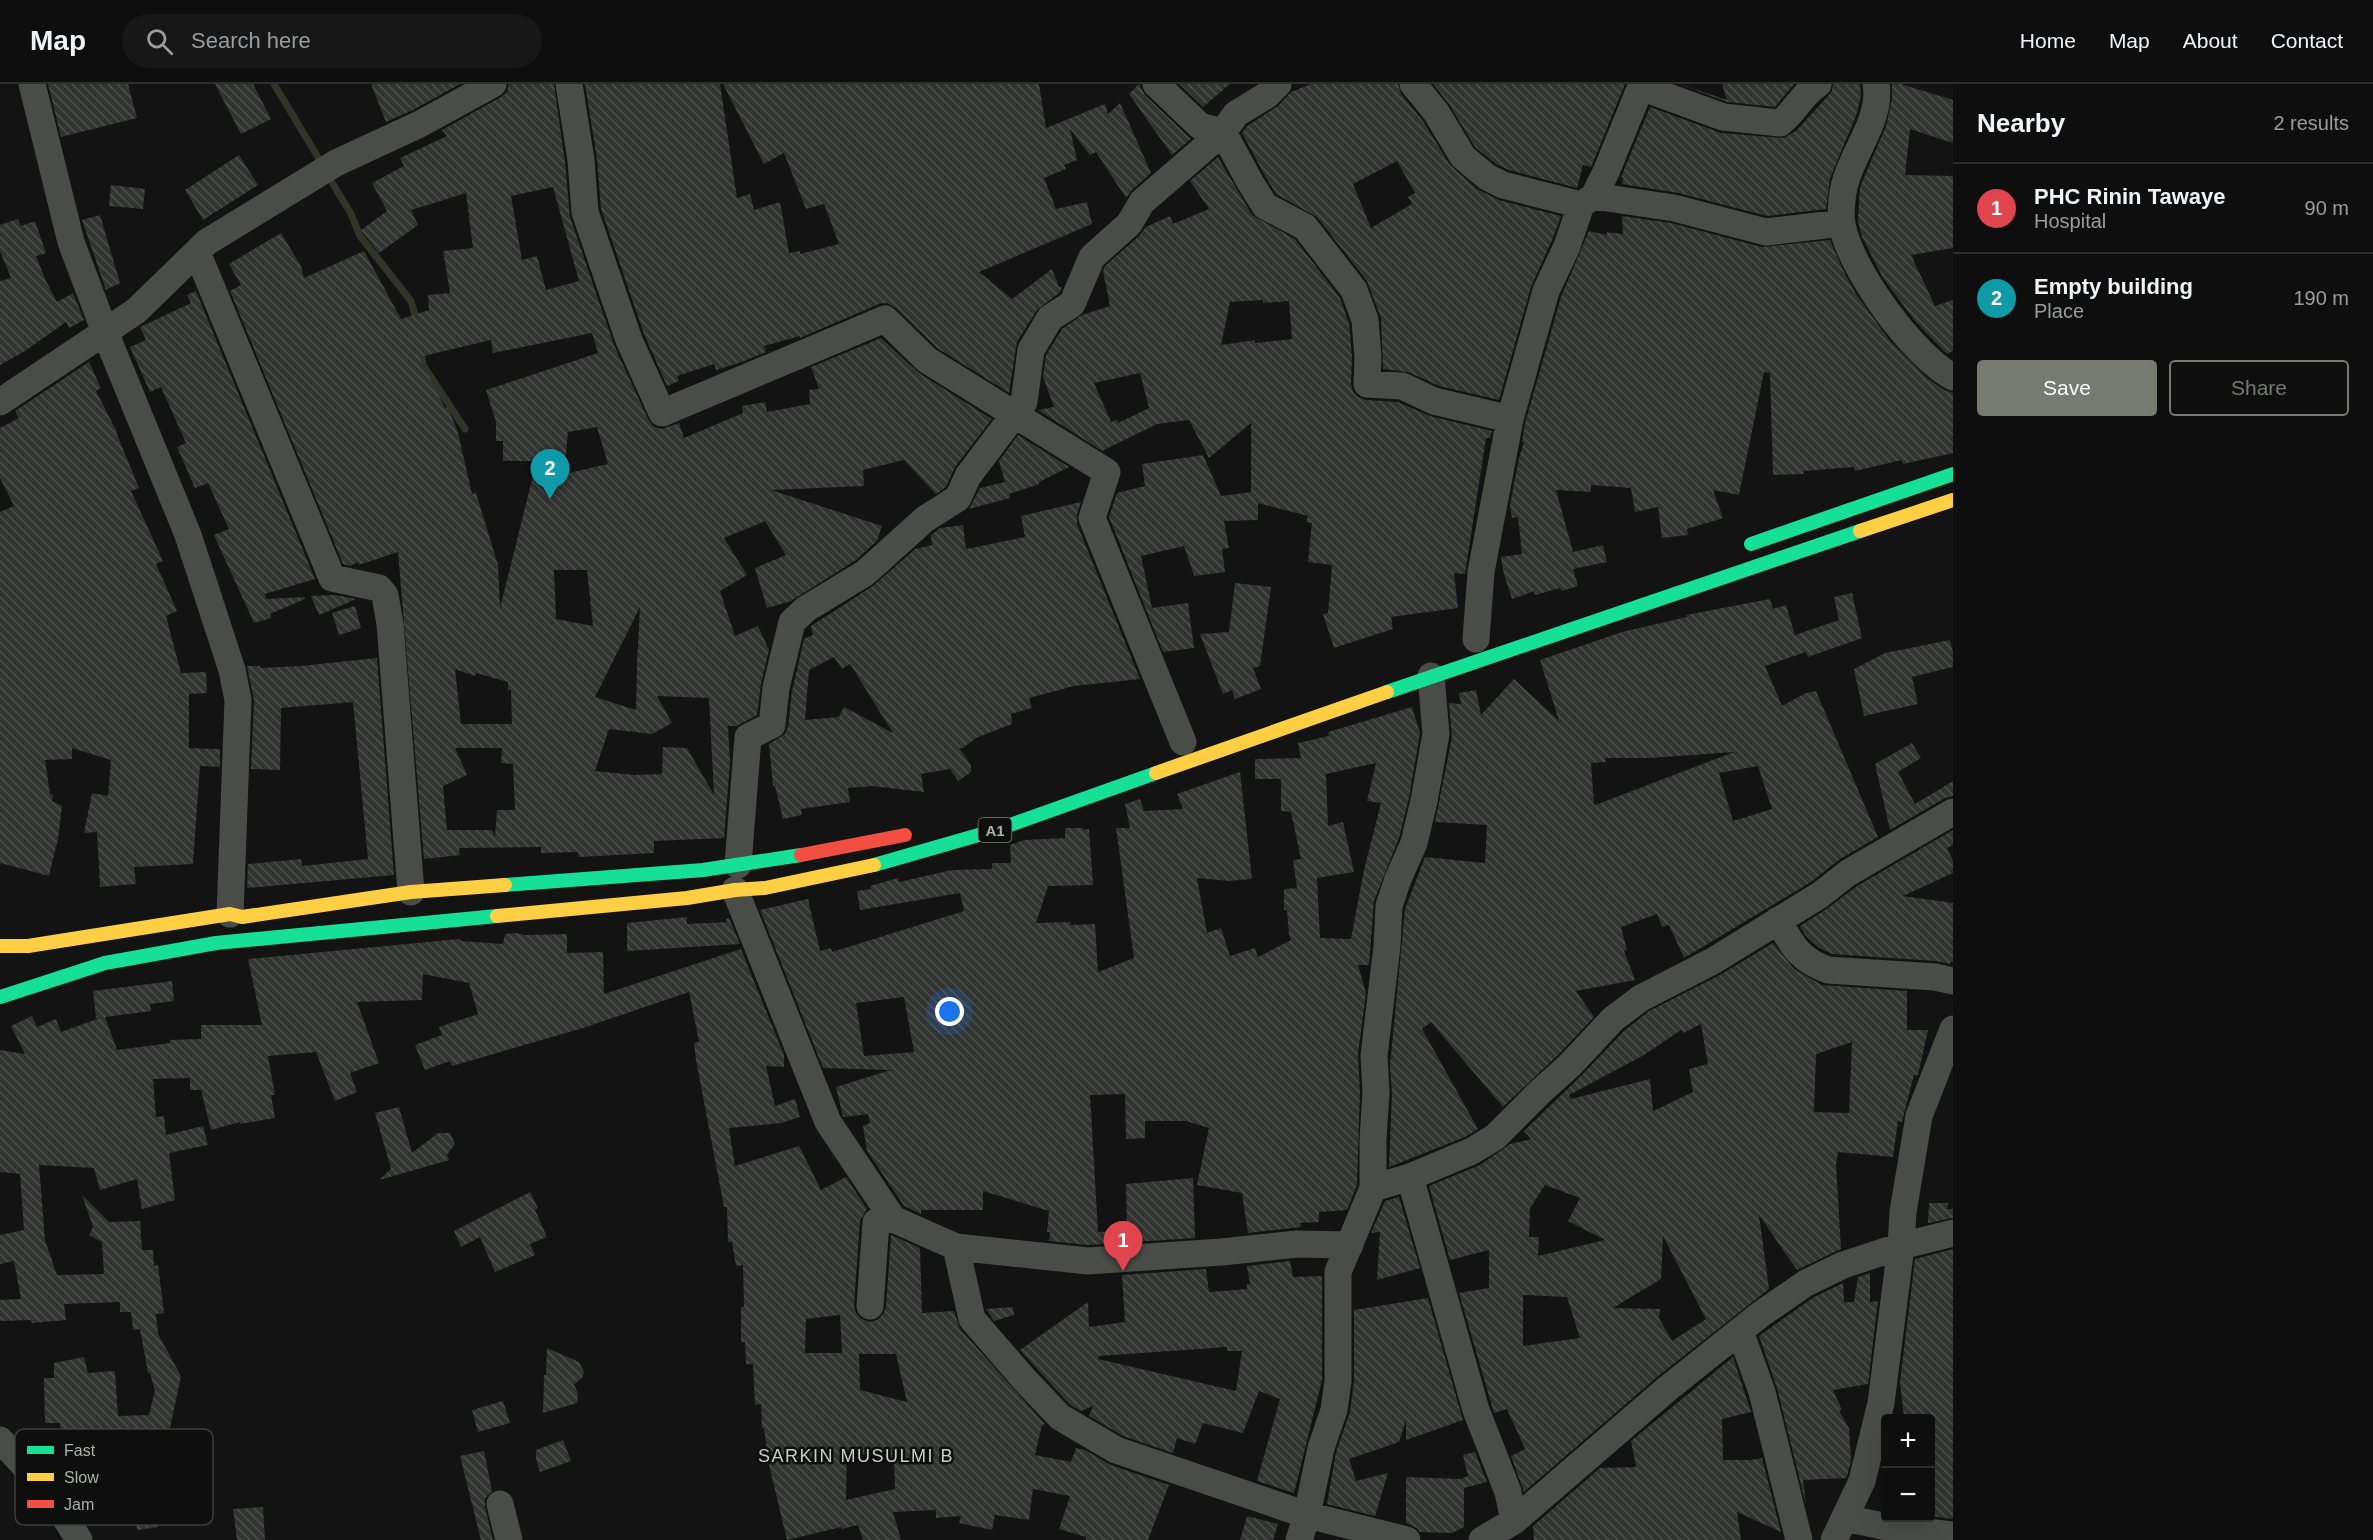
<!DOCTYPE html>
<html lang="en">
<head>
<meta charset="utf-8">
<style>
	:root { --surface:#0e0e0e; --page:#171717; --text:#f1f3f6; --muted:#9b9c9e; --line:#2e2e2e; --accent:#767a72 }
	body { margin:0; font-family:Helvetica,sans-serif; background:var(--page); color:var(--text) }
	.controls { position:absolute; right:18px; bottom:18px; display:grid; overflow:hidden; border-radius:6px; box-shadow:0 6px 24px #0002 }
	.controls button { width:54px; height:54px; display:grid; place-items:center; padding:0; border:0; border-bottom:2px solid var(--line); background:var(--surface); color:var(--text); font:30px sans-serif }
	.you { position:absolute; left:950px; top:928px; width:21px; height:21px; margin:-15px; border:4px solid #fff; border-radius:50%; background:#1a73e8; box-shadow:0 0 0 9px #1a73e833 }
	.badge { display:grid; place-items:center; width:39px; height:39px; border-radius:50%; background:var(--accent); color:#fff; font-size:20px; font-weight:700 }
	.pin { position:absolute; translate:-50% -50px; filter:drop-shadow(0 2px 3px #0008) }
	.pin::after { content:''; position:absolute; top:32px; width:21px; height:18px; background:inherit; clip-path:polygon(0 0,100% 0,50% 100%) }
	.list { margin:0; padding:0; list-style:none }
	h2 { display:flex; justify-content:space-between; align-items:center; height:78px; margin:0; padding:0 24px; font-size:26px }
	h2 small { font-size:20px; font-weight:400; color:var(--muted) }
	.list li { display:grid; grid-template-columns:39px 1fr auto; gap:18px; align-items:center; box-sizing:border-box; height:90px; padding:0 24px; border-top:2px solid var(--line) }
	.list b { display:block; font-size:22px; white-space:nowrap }
	.list p { margin:0; font-size:20px; white-space:nowrap; color:var(--muted) }
	.list em { font-size:20px; font-style:normal; color:var(--muted) }
	.actions { display:flex; gap:12px; padding:18px 24px }
	.actions a { flex:1; padding:14px 0; border:2px solid var(--accent); border-radius:6px; text-align:center; font-size:21px; color:var(--accent) }
	.actions .main { background:var(--accent); color:#fff }
	.icon { flex:none; width:33px; height:33px; fill:none; stroke:currentColor; stroke-width:2; stroke-linecap:round; stroke-linejoin:round }
	.map { position:relative; flex:none; width:1953px; height:1456px; overflow:hidden }
	header { display:flex; align-items:center; gap:36px; box-sizing:border-box; height:84px; padding:0 30px; background:var(--surface); border-bottom:2px solid var(--line) }
	header strong { font-size:28px }
	nav { display:flex; gap:33px; margin-inline-start:auto; font-size:21px }
	.search { width:420px; height:54px; background:var(--page); display:flex; align-items:center; gap:15px; box-sizing:border-box; padding:0 21px; border-radius:33px; color:var(--muted); font-size:22px }
	main { display:flex }
	aside { flex:1; background:var(--surface) }
	.map>svg:first-child { display:block }
	.lines { fill:none; stroke-linecap:round; stroke-linejoin:round }
	.stream { stroke:#32342a; stroke-width:7 }
	.building { fill:url(#building-back-hatch); fill-rule:evenodd }
	.street { stroke:#4a4c48; stroke-width:27 }
	.fast { stroke:#16e098; stroke-width:14 }
	.slow { stroke:#ffcf43; stroke-width:14 }
	.jam { stroke:#f24e42; stroke-width:14 }
	.labels { text-anchor:middle; dominant-baseline:central; stroke-width:5; stroke-linejoin:round; paint-order:stroke }
	.shield { fill:#0d0e0d; stroke:#7c8177; stroke-width:1.5 }
	.shield-label { font-size:15px; font-weight:bold; fill:#acb2a5 }
	.neighbourhood-label { font-size:18px; letter-spacing:1.5px; fill:#cacfc5; stroke:#0d0e0d }
	.key { fill:#0d0e0d; stroke:#3d3f3b; stroke-width:1.5 }
	.key-label { font-size:16px; fill:#acb2a5 }
</style>
</head>
<body>
<header>
<strong>Map</strong>
<div class="search"><svg class="icon" aria-label="search" viewBox="0 0 24 24"><circle cx="10" cy="10" r="6"/><path d="M15 15l6 6"/></svg>Search here</div>
<nav><a>Home</a><a>Map</a><a>About</a><a>Contact</a></nav>
</header>
<main>
<div class="map">
<svg width="1953" height="1456" viewBox="0 0 1953 1456">
	<defs>
		<pattern id="building-back-hatch" width="6" height="6" patternUnits="userSpaceOnUse" patternTransform="scale(1.5)"><rect width="6" height="6" fill="#323431"/><path d="M-1 5l2 2M0 0l6 6M5-1l2 2" fill="none" stroke="#4d4f4c"/></pattern>
	</defs>
	<rect width="100%" height="100%" fill="#121312"/>
	<g class="lines">
		<path class="stream" d="M274 0 322 80
			M327 90 351 130 360 152 411 217 417 238
			M421 264 423 281 465 345"/>
	</g>
	<path class="building" d="M48 0H128L137 34 61 53Z
		M215 0H253L271 35 241 50Z
		M371 0H460L413 26 386 38Z
		M509 0H554L565 78 570 133 614 261 648 335 653 342 661 345 679 339 684 354 743 329 742 322 765 318 767 328 810 320 809 306 819 305 811 283 881 254 919 289 992 335 955 383 946 403 936 410 904 376 863 386 864 402 771 406 882 442 877 457 856 476 791 517 767 524 755 484 786 471 765 437 724 454 747 491 720 507 735 552 758 542 769 566 761 600 757 631 737 642H728L730 679 724 754 654 757V769L579 773 578 768 541 769V763L459 764 460 771 424 775 398 468 359 481 358 478 350 482 343 480 230 207 241 201 229 180 281 149 301 182 304 194 364 167 401 235 429 226 428 211 450 209 443 167 473 164 466 109 411 126 418 141 379 169 361 146 387 127 372 99 404 82 400 74 447 52 442 46 501 13 507 8ZM553 103 579 197 546 206 537 172 522 176 511 112ZM592 249 598 269 486 306 496 338V357H503V377H532V380H536L500 524 498 481 476 409 472 410 458 349 448 323 445 324 419 273 491 256 493 269ZM597 343 608 380 564 390 568 348ZM554 486H587L593 542 556 535ZM640 523 637 579 636 626 595 613ZM455 585 475 592 476 589 508 598V606H511L512 640H461ZM657 612 709 614 714 711 687 664 663 663 662 690 634 691 595 687 609 645 652 650 672 639ZM455 664H502L501 679 513 680 515 726H497L495 753 492 746H447L443 702 467 691Z
		M585 0H720L737 114 750 110 754 126 780 118 789 169 800 167V170L839 160 824 120 806 125 784 69 764 80 723 0H1039L1046 44 1105 20 1108 30 1120 19 1151 89 1132 106 1126 114 1096 68 1090 71 1070 45 1077 76 1064 81 1066 85 1044 94 1056 125 1087 118 1092 140 979 188 1012 215 1052 185 1059 203H1062L1059 209 1037 226 1017 258 1009 309 937 264 896 224 887 219 879 220 800 254V252L764 262 766 268 739 279 716 286 714 280 677 292 679 297 667 302 644 250 601 125 597 75Z
		M1139 0 1145 11 1191 55 1172 71 1129 10Z
		M1179 0H1230L1203 23Z
		M1311 0H1398L1401 10 1423 37 1450 81 1477 105 1499 116 1561 132 1552 156 1531 203 1499 316 1439 302 1408 288 1383 285 1381 234 1367 197 1317 133 1276 110 1264 90 1242 49 1247 42 1278 22 1291 8ZM1397 77 1415 109 1408 113 1412 120 1371 144 1353 100Z
		M1433 0H1625L1592 81 1591 83 1583 81 1577 104 1509 86 1496 80 1475 63 1449 20Z
		M1679 0 1727 16 1722 0H1794L1775 23 1727 18Z
		M1833 0H1860L1861 12 1856 32 1830 94 1826 125 1767 132 1678 109 1622 100 1623 93H1621L1650 23 1721 49 1784 54 1797 46 1828 12 1832 7Z
		M1892 0H1901L1953 16V59L1910 45 1905 91 1953 92V164L1911 171 1935 222 1953 216V267L1947 270 1915 237 1883 194 1862 153 1858 137 1860 103 1886 42 1892 15Z
		M239 71 258 101 203 136 185 106Z
		M1218 73 1252 131 1295 155 1340 214 1349 239 1352 273 1351 300 1353 308 1358 313 1366 316 1398 318 1430 332 1492 347 1490 354H1486L1465 490 1454 489 1458 524 1391 533 1393 545 1334 564 1323 530 1328 529 1332 481 1308 478 1312 439 1306 438 1308 432 1258 419V436L1224 437 1229 464 1222 465 1225 488 1194 492 1184 462 1141 472 1152 524 1188 519 1194 564 1163 568 1109 433 1117 409 1145 402 1142 380 1203 371 1221 412 1251 408V339L1209 374 1189 336 1157 340 1102 367 1038 326 1054 323 1043 293 1046 271 1062 245 1082 231 1110 222 1103 187 1105 182 1139 152 1146 143 1170 132 1173 140 1209 125 1190 97ZM1263 216V219L1289 217 1292 255 1255 259V256L1221 261 1230 218ZM1140 289 1149 324 1118 339 1117 336 1111 338 1094 299Z
		M111 101 145 105 143 125 109 122Z
		M100 131 120 199 106 206 82 136Z
		M1622 132 1671 139 1762 163 1830 156 1843 186 1856 210 1890 257 1927 294 1944 306 1953 309V369L1903 380 1902 376 1855 387 1854 383 1803 387 1804 390 1773 391 1770 289 1764 288 1739 411 1713 406 1723 434 1687 445 1688 451 1662 454 1658 423 1635 428 1631 404 1591 401V408L1556 406 1573 468 1603 461 1607 478 1573 485 1578 502 1562 507 1560 504 1535 511 1534 507 1512 515 1504 490 1501 473 1522 470 1518 433 1512 434 1510 421 1519 374 1524 358H1522L1525 339 1561 213 1589 147 1607 151V148L1623 150Z
		M18 135 21 142 35 137 46 169 36 172 46 197 57 218 73 209 84 236 69 244 66 238 25 267 0 281V197L11 194 0 167V141Z
		M196 207 315 495 265 510 266 515 305 513V515L270 530 271 534 254 539 214 451 229 445 208 399 195 404 177 363 186 359 161 303 150 308 130 263 146 256 140 243 191 219 187 211Z
		M89 278 101 304 96 307 117 348H116L139 404 131 407 163 477 156 480 177 527 166 532 181 589 206 588 207 609 189 610V664L220 665V683L200 682 193 780 134 783 136 800 100 803 97 748 84 749 92 709 108 712 111 676 72 664V675L45 676 50 710 53 711 52 717 62 722 58 755 49 792 0 779V428L14 422 0 394V344L19 334 15 327Z
		M1018 351 1069 383 1039 398V400L1009 410 1010 414 969 425 980 404 1005 398 999 377Z
		M1081 418 1077 430V440L1140 595 1074 602 1029 614 1032 624 1011 630 1012 640 976 654 963 664H959L971 681V688L958 697 950 685 921 690 924 708 872 702 848 704 850 718 801 725 802 731 783 735 775 702H773L769 660 785 650 788 643 792 607 804 555 813 551 811 542 873 502 915 465 932 461 931 451 940 444 963 441 966 465 1025 453 1021 432ZM834 573 842 585 850 580 893 649 844 623 839 633 805 636 809 586Z
		M1235 499 1271 503 1260 582 1253 584 1261 605 1235 615 1232 606 1223 610 1200 550 1229 548Z
		M1852 509 1862 554 1808 573 1806 568 1765 582 1782 622 1806 609 1816 607 1878 753 1840 775 1811 798 1684 874 1669 841 1662 843 1657 830 1621 843 1627 866 1624 867 1635 896 1576 907 1594 933 1559 970 1503 1023 1431 938 1422 945 1478 1045 1465 1053 1389 1083 1392 1009 1390 982 1405 825 1425 773 1485 779 1487 741 1435 738 1452 653 1449 619 1461 620 1459 609 1476 606 1481 631 1514 595 1559 637 1540 576 1622 548 1687 533 1686 531 1770 515 1773 525 1786 521 1795 551 1839 536 1834 513ZM1734 668 1598 720 1594 721 1591 679 1606 678 1605 674H1650ZM1758 682 1772 725 1733 737 1719 689Z
		M335 511 356 515 319 531 311 512Z
		M355 522 361 544 339 551 332 529Z
		M1950 556 1953 568V583L1912 593 1918 620 1864 632 1854 585 1885 569Z
		M377 574 394 791 247 804 248 780 301 775 302 782 368 775 353 618 281 624 280 686 251 685 254 616 247 582H260L261 584 301 582Z
		M1412 623 1420 649 1409 714 1399 754 1374 817 1369 881H1358L1366 909 1358 970 1360 1008 1357 1101 1347 1126 1319 1128V1138L1300 1139 1301 1143 1248 1149 1242 1109 1197 1101 1209 1044 1186 1037H1145V1054L1126 1055 1125 1010 1090 1011 1098 1148 1127 1147 1126 1100 1193 1094 1195 1154 1088 1161 1049 1157 1050 1148H1047L1049 1127 983 1107V1126H921V1130L904 1122 867 1067 863 1042 870 1039 868 1030 843 1033 836 1003 891 986 823 984 760 826 808 815 820 867 831 864 832 868 964 827 960 809 860 826 857 807 871 805 870 802 898 794 899 798 952 786 992 785V779H1011L1010 761 1024 756 1065 754V744H1083V746L1089 745 1093 801 1048 802 1036 839 1070 838 1071 841 1095 840 1098 888 1134 874 1116 744H1130L1125 720 1140 715 1144 727 1183 725 1177 710 1240 688 1252 795 1229 797 1197 794 1207 849 1221 844 1230 872 1255 864 1258 873 1291 856 1289 851 1287 826H1284V805L1297 804 1293 776 1301 775 1291 728 1281 727V695H1255V675L1301 674 1298 659 1329 652 1328 648ZM1376 679 1367 717 1381 719 1364 786 1351 855 1320 854 1317 794 1354 788 1343 738 1328 742 1326 690ZM904 913 914 968 864 972 856 919Z
		M1912 659 1921 674 1898 688 1915 720 1953 697V712L1945 714 1890 746 1875 680Z
		M1953 746V761L1947 764 1953 777V789L1903 812 1953 819V878H1950V880L1936 877 1832 870 1819 864 1805 851 1800 842 1828 824 1857 802Z
		M687 833V840L727 838 726 835 729 834 740 860 627 867V839Z
		M516 849 525 851 567 850V869L603 868 604 910 741 865 784 971V983L766 982 775 1022 795 1015 800 1033 781 1039 729 1044 735 1082 799 1062 821 1106 846 1093 867 1125 860 1137 854 1221 856 1229 862 1235 869 1238 877 1236 883 1230 886 1223 891 1151 920 1164 922 1229 954 1227 960 1245 1045 1340 1042 1341 1035 1371 1071 1378 1076 1364 1085 1366 1111 1381 1169 1401 1148 1456H1086V1453L1059 1445 1070 1412 1033 1405 1029 1436 995 1431 992 1446 959 1439 961 1432 936 1434V1426L893 1428 901 1456H863L858 1441 842 1445 841 1443 787 1456 769 1381 764 1344H762L761 1320 755 1321 753 1280H746L745 1258H741V1223H744L743 1181 736 1182 732 1158H728L727 1123H724L696 976 694 959 699 958 689 908 583 944 452 982 450 977 425 986 415 961 442 951 439 943 478 930 469 899 423 890 422 916 357 918 379 979 350 989 357 1008 335 1017 316 968 268 972 275 1011H271L275 1034 240 1040V1038L211 1046 201 1006H190V994L153 995 156 1033 164 1032 166 1051 203 1042 208 1061 169 1069 175 1116 142 1125 137 1095 100 1106 94 1084 39 1081 45 1156 57 1191 104 1190 102 1158 89 1151 93 1143 82 1111 109 1138 140 1137 142 1166H153L154 1182 158 1181 164 1229 156 1230 158 1250 181 1292 165 1368 139 1370 140 1388 61 1390 60 1339H45L44 1294H54V1279L84 1273 88 1289 115 1287 118 1332 149 1331 155 1307 150 1289H148L140 1245 133 1246 131 1228H120V1218L64 1220 66 1236 32 1239 31 1236 0 1237V1216L21 1215 14 1177 0 1180V1151L24 1146 20 1090 0 1088V966L25 970 11 942 32 932 37 943 56 935 61 948 100 934H96L93 907 172 897 174 917 150 920 151 927 105 933 117 966 170 959V956L201 955V941H262L248 875 459 855 461 857 503 860 505 850ZM840 1231 842 1269H805L806 1235ZM859 1270H896L907 1318 860 1306ZM847 1369 894 1374 895 1405 846 1416Z
		M1773 859 1794 885 1822 901 1907 907V946H1928L1918 991H1914L1902 1038 1898 1037 1893 1073 1838 1068 1836 1080 1841 1165 1797 1186 1759 1131 1769 1205 1657 1293 1524 1408 1511 1372 1525 1365 1507 1325 1494 1329 1459 1209 1489 1204V1166L1450 1176 1429 1102 1480 1081 1510 1060 1531 1055 1524 1047 1581 992 1624 947 1649 927 1720 891ZM1701 940 1708 980 1689 985 1693 1008 1653 1027 1650 995 1571 1015 1569 1011 1644 971 1681 946 1683 949ZM1852 958 1849 1029 1814 1028 1816 970ZM1545 1101 1580 1114 1568 1137 1605 1156 1538 1172 1539 1153H1529L1530 1124ZM1663 1152 1706 1235 1672 1257 1659 1234 1660 1225 1613 1224 1661 1195ZM1523 1211 1567 1213 1580 1254 1523 1262Z
		M399 1023 412 1069 438 1049H450L455 1060 447 1071 449 1076 379 1096 391 1085 375 1029Z
		M530 1108 538 1124 535 1126 547 1153 530 1160 535 1171 495 1188 480 1153 461 1163 454 1147Z
		M1399 1113 1420 1184 1377 1196 1380 1148 1371 1149 1385 1117Z
		M1929 1119H1948L1947 1125H1953V1134L1928 1139Z
		M1953 1165V1435L1930 1432V1335H1904L1900 1298 1915 1175Z
		M1290 1177 1293 1193 1322 1192V1296L1294 1409 1257 1397 1280 1315 1259 1307 1243 1349 1203 1339 1195 1360 1177 1354 1173 1369 1123 1352 1089 1332 1093 1322 1081 1327 1070 1321 1020 1266 1088 1218 1089 1243 1125 1238 1122 1191 1206 1185 1209 1208 1247 1205V1200H1250L1247 1182ZM1227 1263V1267H1242L1236 1307 1098 1275 1099 1272Z
		M1870 1189V1218L1878 1217 1868 1300 1833 1306 1842 1326 1839 1327 1849 1344 1851 1377 1847 1392 1846 1394 1803 1396 1806 1421 1777 1304 1759 1252 1814 1213 1843 1199 1844 1218H1854L1858 1193Z
		M1428 1214 1463 1336 1406 1356V1336L1399 1358 1349 1375 1356 1397 1388 1389 1375 1432 1327 1420 1336 1368 1350 1328 1354 1297V1226Z
		M1013 1223 1014 1231 994 1237 986 1225Z
		M547 1264 579 1278 584 1288 582 1294 574 1300 578 1310 577 1319 543 1329 544 1291H546Z
		M1733 1273 1751 1328 1722 1335 1723 1376H1751L1762 1374 1781 1448 1737 1428 1741 1456H1534L1533 1442 1600 1384 1636 1383 1631 1357Z
		M503 1317 510 1339 478 1348 472 1326Z
		M563 1356 571 1377 540 1388 536 1375V1366Z
		M484 1367 492 1407 485 1415V1423L493 1456H481L460 1372Z
		M1475 1368 1487 1398 1464 1404V1443L1452 1449 1420 1448 1417 1444 1406 1439V1393L1461 1395 1468 1392 1463 1371Z
		M153 1417 158 1443 137 1446 133 1420Z
		M263 1423 265 1456H237L233 1425Z
		M1247 1432 1278 1440 1273 1456H1240Z"/>
	<g class="lines">
		<path class="street" d="M32 0 71 158 105 248 188 451 232 586 238 616 230 830
			M569 0 581 76 585 128 629 256 662 329 885 235 927 276 1107 388 1092 434 1183 658
			M1156 0 1200 42 1223 48 1250 98 1265 122 1305 143 1354 206 1365 236 1368 273 1367 300 1402 302 1434 317 1510 335
			M1413 0 1436 28 1463 73 1487 93 1503 101 1581 121
			M1876 0C1882 34 1854 66 1845 99 1842 110 1840 129 1842 140 1849 184 1914 273 1953 293
			M1641 3 1723 33 1780 39C1795 28 1802 10 1818 0
			M1594 112 1674 124 1766 148 1842 139
			M197 168 332 494 379 504 385 511 390 540 411 808
			M0 318 136 227 207 158 336 79 420 40 493 0
			M1476 555 1481 488 1510 335 1546 207 1567 162 1581 121 1594 112 1606 88 1642 0
			M738 781 748 653 772 641 776 604 792 538 806 525 865 489 925 435 958 414 968 392 1024 318 1031 266 1050 234 1072 220 1092 173 1129 140 1142 118 1223 48 1236 30 1267 11 1278 0
			M735 806 828 1038 893 1135 956 1163 972 1235 1024 1295 1060 1333 1116 1366 1307 1431 1407 1456
			M1778 836C1792 861 1799 876 1828 886L1935 893 1953 897
			M1410 1093 1476 1326 1508 1408 1514 1437
			M1373 1104 1410 1093 1472 1067 1495 1053 1541 1007 1570 981 1613 935 1641 914 1713 877 1820 811 1848 789 1953 728
			M956 1163 1088 1177 1222 1168 1297 1160 1350 1161
			M870 1222 876 1138 893 1135
			M1740 1247 1762 1308 1799 1456
			M0 1356C30 1386 58 1420 79 1456
			M500 1420 509 1456
			M1845 1434 1887 1443 1953 1451
			M1299 1456 1307 1431 1321 1364 1334 1326 1338 1297V1188L1373 1104V1055L1376 1008 1374 972 1387 862 1389 822 1398 795 1414 759 1424 717 1436 650 1431 592
			M1482 1456 1514 1437 1667 1305 1761 1230 1806 1199 1843 1181 1901 1162 1953 1149
			M1834 1456 1862 1397 1881 1319 1901 1162 1903 1128 1919 1032 1953 945"/>
		<path class="fast" d="M1751 460 1953 390
			M1387 608 1860 447
			M874 781 996 746 1156 689
			M505 801 703 786 801 771
			M0 913 105 879 216 859 497 832"/>
		<path class="slow" d="M1860 447 1953 416
			M1156 689 1387 608
			M497 832 687 814 735 806 765 804 874 781
			M0 862H28L230 830 242 833 411 808 505 801"/>
		<path class="jam" d="M801 771 905 751"/>
	</g>
	<g class="labels">
		<rect class="shield" x="978.5" y="734" width="33" height="24" rx="4.5"/>
		<g class="shield-label">
			<text x="995" y="746">A1</text>
		</g>
		<g class="neighbourhood-label">
			<text x="856" y="1372">SARKIN MUSULMI B</text>
		</g>
	</g>
	<rect x="15" y="1345" width="198" height="96" rx="9" class="key"/>
	<rect x="27" y="1362" width="27" height="8" fill="#16e098"/>
	<rect x="27" y="1389" width="27" height="8" fill="#ffcf43"/>
	<rect x="27" y="1416" width="27" height="8" fill="#f24e42"/>
	<g class="key-label">
		<text x="64" y="1372">Fast</text>
		<text x="64" y="1399">Slow</text>
		<text x="64" y="1426">Jam</text>
	</g>
</svg>
<div class="controls">
<button>+</button>
<button>−</button>
</div>
<div class="you"></div>
<div class="pin badge" style="left:1123px;top:1187px;background:#e0444e">1</div>
<div class="pin badge" style="left:550px;top:415px;background:#0f9aa8">2</div>
</div>
<aside>
<h2>Nearby<small>2 results</small></h2>
<ul class="list">
<li><span class="badge" style="background:#e0444e">1</span><div><b>PHC Rinin Tawaye</b><p>Hospital</p></div><em>90 m</em></li>
<li><span class="badge" style="background:#0f9aa8">2</span><div><b>Empty building</b><p>Place</p></div><em>190 m</em></li>
</ul>
<div class="actions"><a class="main">Save</a><a>Share</a></div>
</aside>
</main>
</body>
</html>
